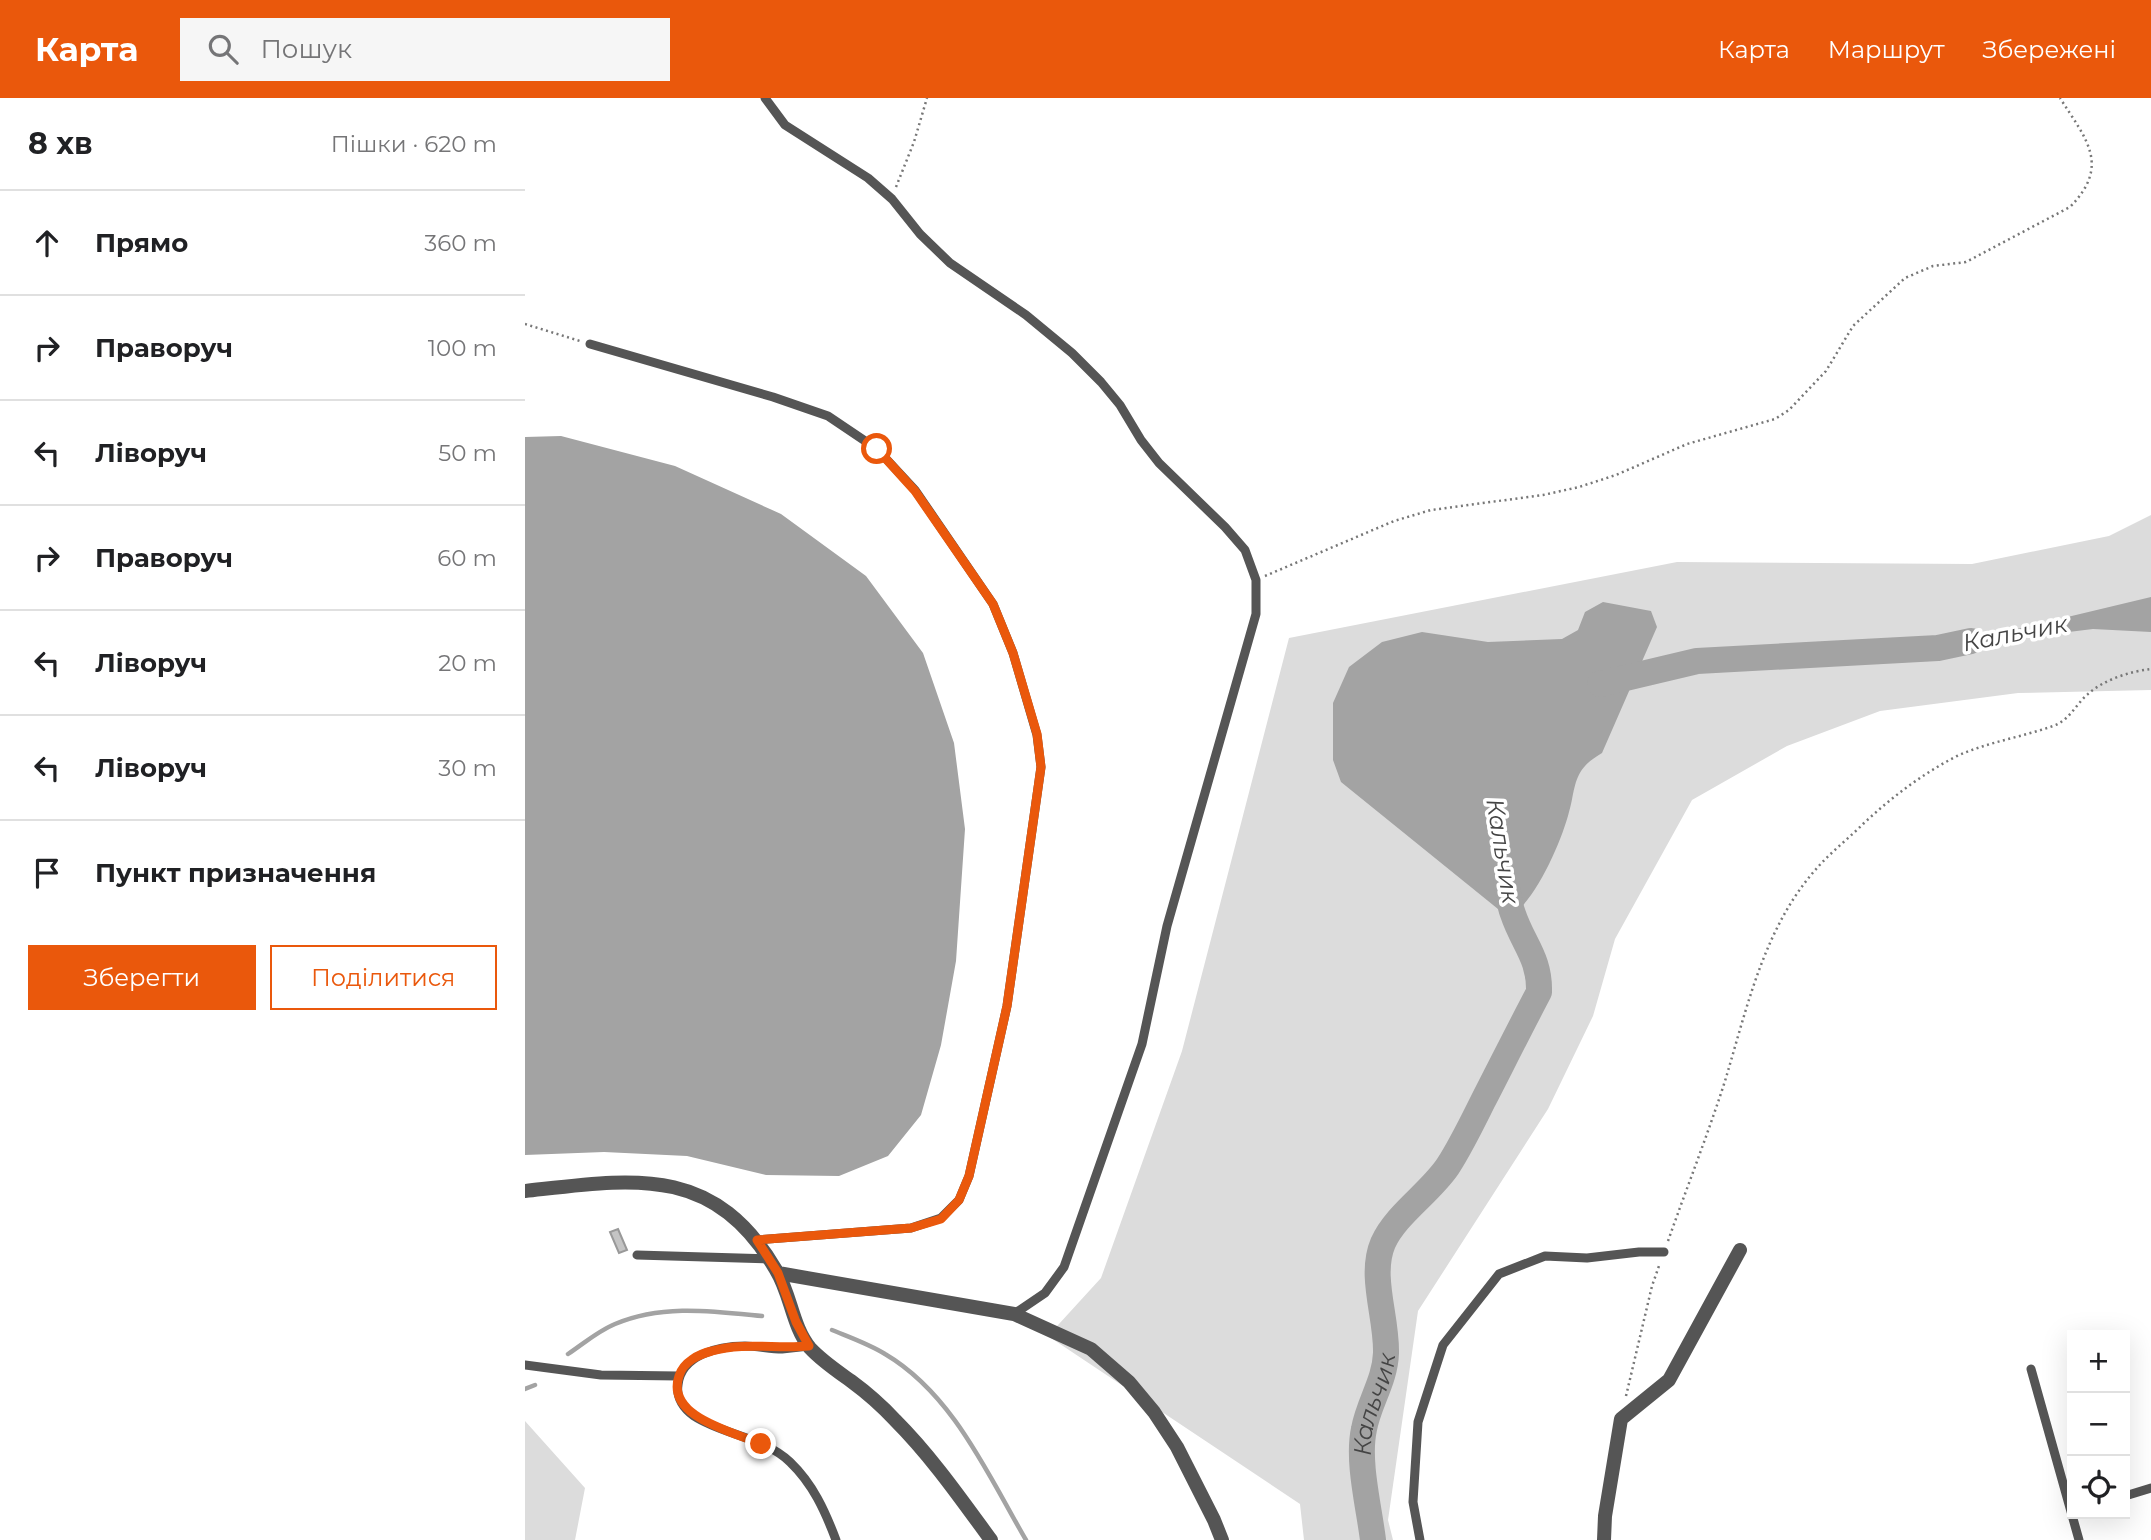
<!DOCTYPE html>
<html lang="uk">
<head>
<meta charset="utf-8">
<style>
	:root { --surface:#fff; --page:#f6f6f6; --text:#202124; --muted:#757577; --line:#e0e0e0; --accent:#ea580c }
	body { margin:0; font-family:Montserrat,sans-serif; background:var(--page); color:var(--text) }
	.controls { position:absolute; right:21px; bottom:21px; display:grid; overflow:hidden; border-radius:0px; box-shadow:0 7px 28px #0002 }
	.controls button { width:63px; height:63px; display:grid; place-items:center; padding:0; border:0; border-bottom:2px solid var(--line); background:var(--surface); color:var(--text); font:35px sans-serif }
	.stop { position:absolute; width:21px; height:21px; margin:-16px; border:5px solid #ea580c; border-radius:50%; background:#fff }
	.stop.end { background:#ea580c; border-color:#fff; box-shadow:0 2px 7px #0008 }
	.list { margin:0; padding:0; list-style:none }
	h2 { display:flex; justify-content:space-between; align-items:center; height:91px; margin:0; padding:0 28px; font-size:30px }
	h2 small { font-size:23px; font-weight:400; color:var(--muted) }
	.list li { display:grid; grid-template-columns:46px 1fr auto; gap:21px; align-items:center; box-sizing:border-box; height:105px; padding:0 28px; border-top:2px solid var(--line) }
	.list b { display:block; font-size:26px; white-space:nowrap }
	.list em { font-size:23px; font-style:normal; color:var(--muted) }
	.actions { display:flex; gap:14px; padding:21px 28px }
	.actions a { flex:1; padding:16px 0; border:2px solid var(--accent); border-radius:0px; text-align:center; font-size:24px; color:var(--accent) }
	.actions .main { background:var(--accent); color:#fff }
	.icon { flex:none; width:38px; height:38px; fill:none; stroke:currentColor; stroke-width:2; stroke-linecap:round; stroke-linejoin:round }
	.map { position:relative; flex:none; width:1626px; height:1442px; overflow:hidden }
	header { display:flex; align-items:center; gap:42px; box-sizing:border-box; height:98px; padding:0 35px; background:var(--accent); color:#fff }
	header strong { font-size:33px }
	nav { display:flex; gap:38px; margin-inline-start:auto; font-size:24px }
	.search { width:490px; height:63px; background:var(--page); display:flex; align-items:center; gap:18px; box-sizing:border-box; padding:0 24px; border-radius:0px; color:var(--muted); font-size:26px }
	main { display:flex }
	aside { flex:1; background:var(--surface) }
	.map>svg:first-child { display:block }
	.green { fill:#dcdcdc }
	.water { fill:#a3a3a3 }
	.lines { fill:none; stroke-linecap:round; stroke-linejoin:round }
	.stream { stroke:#a3a3a3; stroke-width:4.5 }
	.river { stroke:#a3a3a3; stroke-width:26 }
	.building { fill:#c4c4c4; stroke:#999; stroke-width:2 }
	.path { stroke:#777; stroke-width:2.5; stroke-dasharray:2 3.5; stroke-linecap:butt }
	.lane { stroke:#555; stroke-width:9 }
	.street { stroke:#555; stroke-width:14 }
	.route { stroke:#ea580c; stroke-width:9 }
	.labels { text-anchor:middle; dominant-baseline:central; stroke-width:7; stroke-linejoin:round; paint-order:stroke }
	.water-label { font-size:24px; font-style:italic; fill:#444; stroke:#fff }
</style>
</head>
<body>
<header>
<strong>Карта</strong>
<div class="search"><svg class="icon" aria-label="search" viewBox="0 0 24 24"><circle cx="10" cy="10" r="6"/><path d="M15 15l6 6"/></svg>Пошук</div>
<nav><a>Карта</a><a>Маршрут</a><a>Збережені</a></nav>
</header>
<main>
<aside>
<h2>8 хв<small>Пішки · 620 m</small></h2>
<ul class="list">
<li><svg class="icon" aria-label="ahead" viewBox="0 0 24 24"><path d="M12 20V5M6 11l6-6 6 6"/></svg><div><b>Прямо</b></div><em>360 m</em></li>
<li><svg class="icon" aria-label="right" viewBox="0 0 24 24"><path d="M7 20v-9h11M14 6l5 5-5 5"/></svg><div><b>Праворуч</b></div><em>100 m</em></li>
<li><svg class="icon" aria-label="left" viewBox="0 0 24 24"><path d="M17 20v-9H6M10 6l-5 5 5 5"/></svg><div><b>Ліворуч</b></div><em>50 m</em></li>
<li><svg class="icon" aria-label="right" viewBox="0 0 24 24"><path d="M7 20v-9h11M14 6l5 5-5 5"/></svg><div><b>Праворуч</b></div><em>60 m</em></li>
<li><svg class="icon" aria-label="left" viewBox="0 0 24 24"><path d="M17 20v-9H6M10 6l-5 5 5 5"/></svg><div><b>Ліворуч</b></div><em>20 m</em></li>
<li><svg class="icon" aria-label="left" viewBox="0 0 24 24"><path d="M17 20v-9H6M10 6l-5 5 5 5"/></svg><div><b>Ліворуч</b></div><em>30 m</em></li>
<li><svg class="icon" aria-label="arrive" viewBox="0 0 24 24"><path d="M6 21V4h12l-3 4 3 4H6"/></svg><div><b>Пункт призначення</b></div></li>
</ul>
<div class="actions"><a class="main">Зберегти</a><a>Поділитися</a></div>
</aside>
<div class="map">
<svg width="1626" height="1442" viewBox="0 0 1626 1442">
	<rect width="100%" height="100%" fill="#fff"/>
	<path class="green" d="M1626 417V592L1493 595 1355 613 1262 648 1167 702 1090 841 1068 918 1023 1011 893 1213 863 1422 868 1442H779L775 1406 523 1238 576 1180 657 953 764 540 1152 464 1447 466 1584 438Z
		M0 1323 60 1390 50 1442H0Z"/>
	<path class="water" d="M36 338 150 368 256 416 341 478 398 555 429 645 440 731 431 863 416 947 396 1017 363 1058 314 1078 241 1077 162 1058 79 1054 0 1057V339Z
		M1626 499V534L1568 531 1413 550Z
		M1078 504 1126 513 1132 529 1077 655C1071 659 1064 663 1060 668 1048 681 1049 698 1044 714 1037 742 1012 800 988 816L973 811 816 684 808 662V605L824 569 857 544 897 534 963 544 1037 541 1053 532 1060 514Z"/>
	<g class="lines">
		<path class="stream" d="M307 1232C324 1239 344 1246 360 1256 428 1296 463 1377 501 1442
			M43 1256C58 1246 73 1233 90 1226 137 1206 187 1213 237 1218
			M0 1291 10 1287"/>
		<g class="river">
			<path d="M1075 586 1172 563 1413 550 1446 543"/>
			<path id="s1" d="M848 1442C844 1409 832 1363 839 1331 844 1304 860 1283 861 1255 862 1219 844 1178 858 1145 871 1116 905 1095 923 1068 936 1048 947 1025 958 1003 977 966 995 930 1014 894 1015 860 998 846 988 816 984 806 983 794 981 784"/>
		</g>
	</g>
	<path class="building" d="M93 1131 102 1152 94 1155 85 1134Z"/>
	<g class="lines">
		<path class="path" d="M371 89 389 44 402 0
			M0 226 55 243
			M740 478 869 423 906 412 1018 397 1054 389 1091 377 1162 346 1250 321 1264 312 1301 273 1328 228 1380 180 1408 168 1441 164 1545 109C1586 67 1561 41 1535 0
			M1143 1143C1162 1089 1183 1036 1200 983 1222 910 1239 829 1292 770 1306 754 1323 741 1338 726 1367 699 1397 676 1432 658 1463 644 1497 639 1528 628 1545 622 1550 607 1563 596 1578 582 1606 573 1626 571
			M1101 1298 1127 1188 1135 1165"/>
		<path class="lane" d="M240 0 260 27 343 80 367 101 395 136 425 165 501 217 547 255 576 284 595 307 616 342 634 365 700 429 720 452 731 482V516L642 828 617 946 539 1169 520 1195 489 1216
			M65 246 248 299 303 318 352 351 390 392 468 506 488 555 512 637 516 669 482 908 444 1078 434 1102 416 1120 386 1130 232 1142
			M112 1157 244 1161
			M284 1248C275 1249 266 1250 257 1251 245 1251 232 1248 220 1248 193 1248 156 1257 153 1287 151 1300 159 1311 169 1318 198 1337 239 1339 265 1364 288 1386 300 1413 311 1442
			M0 1267 76 1277 154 1278
			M1506 1271 1554 1442
			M1600 1398 1626 1390
			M895 1442 888 1404 893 1324 918 1247 974 1176 1020 1158 1062 1160 1114 1154H1139"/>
		<path class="street" d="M0 1093C107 1081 188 1065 251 1172 266 1196 267 1228 285 1250 297 1263 312 1273 326 1283 341 1294 357 1308 370 1322 406 1358 436 1401 466 1442
			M253 1175 489 1216 566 1251 604 1284 629 1314 652 1349 689 1422 697 1442
			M1079 1442 1080 1418 1096 1321 1144 1282 1215 1152"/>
	</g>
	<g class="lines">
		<path class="route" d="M236 1346C209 1334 140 1319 154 1278 158 1264 174 1256 187 1253 219 1244 251 1251 284 1248L271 1224 253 1175 232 1142 386 1130 416 1121 434 1102 444 1078 482 908 516 669 512 636 488 555 468 506 390 393 352 351"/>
	</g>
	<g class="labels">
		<g class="water-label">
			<text transform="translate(1490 535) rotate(-11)">Кальчик</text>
			<text transform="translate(978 753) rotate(81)">Кальчик</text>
			<text stroke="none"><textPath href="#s1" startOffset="138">Кальчик</textPath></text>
		</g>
	</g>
</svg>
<div class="controls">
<button>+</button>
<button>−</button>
<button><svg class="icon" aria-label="locate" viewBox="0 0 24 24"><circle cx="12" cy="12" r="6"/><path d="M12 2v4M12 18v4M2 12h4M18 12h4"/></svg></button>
</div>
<div class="stop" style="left:352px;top:351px"></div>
<div class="stop end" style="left:236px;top:1346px"></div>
</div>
</main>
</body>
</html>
